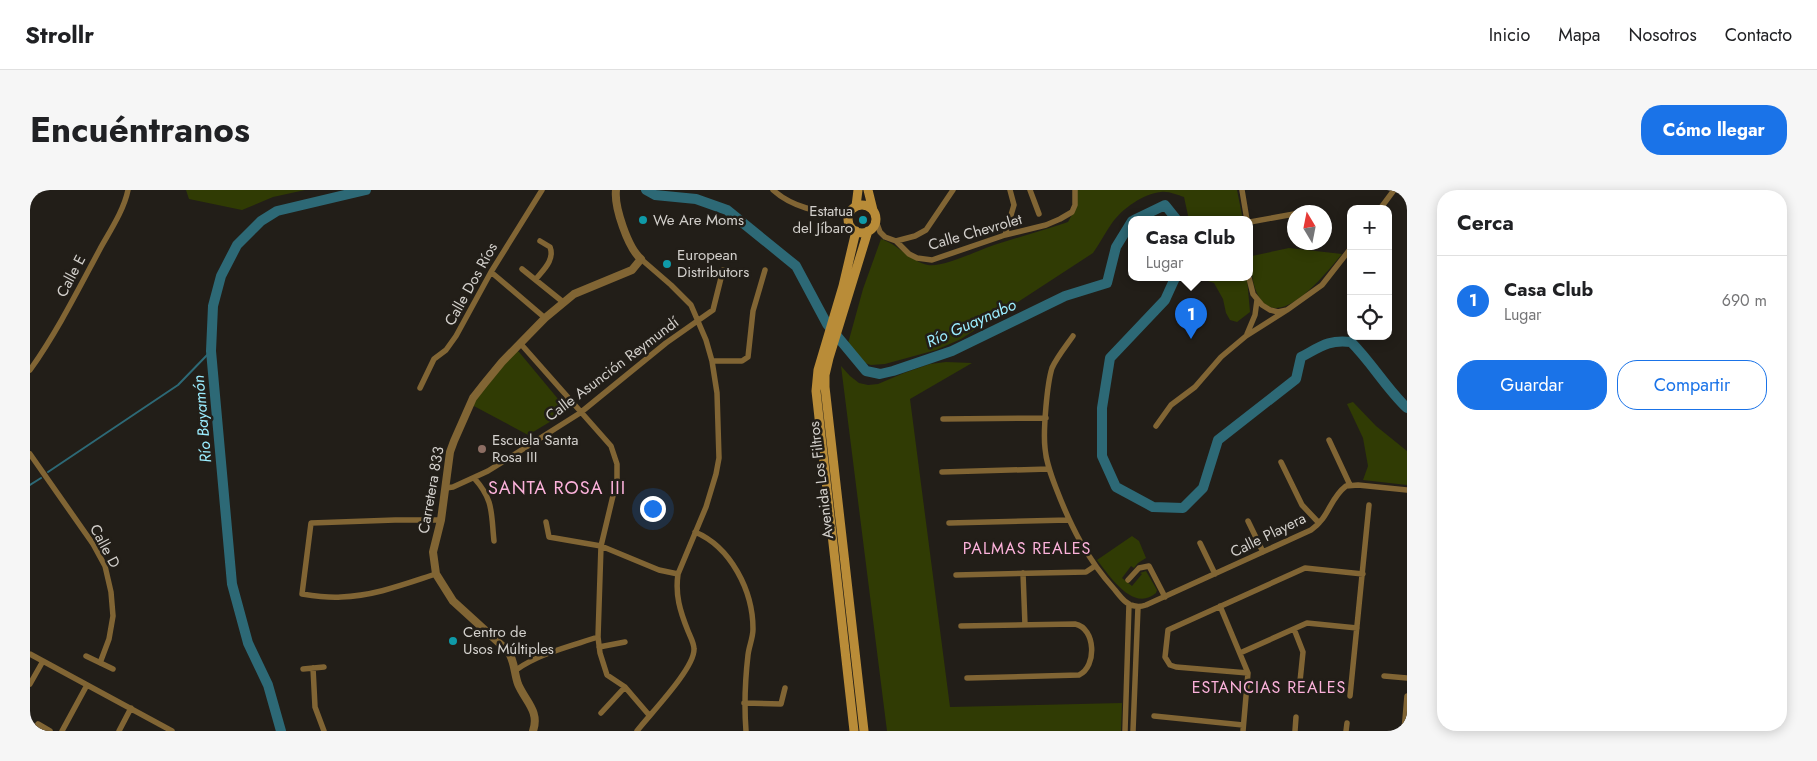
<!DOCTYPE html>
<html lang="es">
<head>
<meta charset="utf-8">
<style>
	:root { --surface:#fff; --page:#f6f6f6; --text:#202124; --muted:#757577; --line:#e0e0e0; --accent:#1a73e8 }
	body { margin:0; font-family:Jost,sans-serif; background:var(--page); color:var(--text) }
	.controls { position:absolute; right:15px; top:15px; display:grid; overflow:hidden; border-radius:10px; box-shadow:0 2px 12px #0003 }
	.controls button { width:45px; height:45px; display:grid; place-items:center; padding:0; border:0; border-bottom:1px solid var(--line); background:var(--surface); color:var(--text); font:25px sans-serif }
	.compass { position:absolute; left:1257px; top:15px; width:45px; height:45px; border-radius:50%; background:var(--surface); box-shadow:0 2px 12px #0003; rotate:350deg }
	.you { position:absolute; left:622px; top:318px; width:18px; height:18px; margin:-12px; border:4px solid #fff; border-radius:50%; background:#1a73e8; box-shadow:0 0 0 8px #1a73e833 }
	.badge { display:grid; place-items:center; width:32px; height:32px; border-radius:50%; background:var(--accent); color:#fff; font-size:16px; font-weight:700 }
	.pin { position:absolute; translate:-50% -41px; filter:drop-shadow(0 1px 2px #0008) }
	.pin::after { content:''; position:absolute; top:26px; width:18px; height:15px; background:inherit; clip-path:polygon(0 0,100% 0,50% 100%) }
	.popup { position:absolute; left:1098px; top:26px; width:125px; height:65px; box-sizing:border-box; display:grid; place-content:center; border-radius:10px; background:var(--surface); filter:drop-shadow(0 1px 4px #0005); font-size:16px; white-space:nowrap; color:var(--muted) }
	.popup b { font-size:19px; color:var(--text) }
	.popup::after { content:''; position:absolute; left:50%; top:100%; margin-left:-10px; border:10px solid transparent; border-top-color:var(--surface) }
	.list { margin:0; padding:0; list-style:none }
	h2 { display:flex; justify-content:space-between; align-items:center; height:65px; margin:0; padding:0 20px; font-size:21px }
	h2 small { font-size:16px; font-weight:400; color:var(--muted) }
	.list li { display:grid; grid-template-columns:32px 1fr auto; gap:15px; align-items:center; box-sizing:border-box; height:90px; padding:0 20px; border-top:1px solid var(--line) }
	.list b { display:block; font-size:19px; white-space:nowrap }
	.list p { margin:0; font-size:16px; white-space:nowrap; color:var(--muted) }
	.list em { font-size:16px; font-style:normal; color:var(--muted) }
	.actions { display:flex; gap:10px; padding:15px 20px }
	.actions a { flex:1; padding:11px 0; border:1px solid var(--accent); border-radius:20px; text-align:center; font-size:18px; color:var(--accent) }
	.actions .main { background:var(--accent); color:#fff }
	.icon { flex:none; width:28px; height:28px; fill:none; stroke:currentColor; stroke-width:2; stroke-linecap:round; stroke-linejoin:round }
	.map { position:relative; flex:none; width:1377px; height:541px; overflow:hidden; border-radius:20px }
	header { display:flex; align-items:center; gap:30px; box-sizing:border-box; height:70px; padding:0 25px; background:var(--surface); border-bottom:1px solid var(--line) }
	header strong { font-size:24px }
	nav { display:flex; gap:28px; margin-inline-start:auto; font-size:18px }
	.intro { display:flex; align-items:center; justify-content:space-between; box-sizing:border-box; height:120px; padding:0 30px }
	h1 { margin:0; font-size:35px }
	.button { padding:12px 22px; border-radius:20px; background:var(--accent); color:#fff; font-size:18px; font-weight:700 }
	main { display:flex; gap:30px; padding:0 30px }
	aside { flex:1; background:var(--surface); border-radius:20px; box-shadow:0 2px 12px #0003 }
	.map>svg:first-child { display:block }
	.green { fill:#303b04 }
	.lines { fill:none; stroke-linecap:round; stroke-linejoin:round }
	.stream { stroke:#2d6976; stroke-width:2 }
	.river { stroke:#2d6976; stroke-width:10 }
	.minor { stroke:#816534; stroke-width:5.5 }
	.tertiary { stroke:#816534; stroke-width:8 }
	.secondary { stroke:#b98c38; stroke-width:9 }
	.culture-dot { fill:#0f9aa8; stroke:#221e18; stroke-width:2 }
	.education-dot { fill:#8d6e63; stroke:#221e18; stroke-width:2 }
	.labels { text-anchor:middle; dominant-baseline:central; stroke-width:5; stroke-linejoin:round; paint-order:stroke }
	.poi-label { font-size:15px; fill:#d3d0cc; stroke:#221e18; text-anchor:start }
	.street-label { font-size:15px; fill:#d3d0cc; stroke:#221e18 }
	.water-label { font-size:16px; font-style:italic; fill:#9bedff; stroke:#221e18 }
	.neighbourhood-label { font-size:16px; letter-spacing:1px; fill:#fcb2db; stroke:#221e18 }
	.quarter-label { font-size:18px; letter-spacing:1px; fill:#fcb2db; stroke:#221e18 }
</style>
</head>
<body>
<header>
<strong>Strollr</strong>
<nav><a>Inicio</a><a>Mapa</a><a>Nosotros</a><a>Contacto</a></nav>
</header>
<div class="intro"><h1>Encuéntranos</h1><a class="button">Cómo llegar</a></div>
<main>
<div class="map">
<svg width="1377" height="541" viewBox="0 0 1377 541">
	<rect width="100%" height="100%" fill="#221e18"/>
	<path class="green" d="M156 0H275L243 7 212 20 159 9Z
		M1046 0H1207L1213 30H1159L1154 7C1147 5 1139 1 1131 2 1113 4 1093 18 1082 33 1075 43 1070 53 1063 63L931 149 906 160 855 174 841 175 826 170 817 157 833 99 851 49C869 55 880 71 898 75 912 78 949 60 964 55 989 47 1014 40 1038 32L1045 19Z
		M1259 58 1312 64C1300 78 1253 140 1231 110 1222 97 1221 82 1222 66Z
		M1169 88H1217L1220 122 1207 132 1200 130 1196 123 1193 109 1184 93Z
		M486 160 489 162 538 221 498 245 442 215Z
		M916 172 942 173 880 209 920 517 1092 513 1091 541H857L811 176 820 186 829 193 838 195 848 194 874 183 900 174Z
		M1323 212 1346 236 1377 261V295L1333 290 1338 276 1333 248 1317 214Z
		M1102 346 1109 351 1116 368 1108 373 1104 378 1101 376 1092 388 1102 396 1112 384 1110 383 1116 381 1127 400 1126 403C1103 423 1079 385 1067 370Z"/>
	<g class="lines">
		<path class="stream" d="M18 282 148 195 181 161
			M0 295 11 288"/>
		<path class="river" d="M616 0 625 5 666 9 697 20 766 76 797 134 836 181 850 184 863 181 922 161 1035 106 1077 93 1086 57 1102 31
			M1104 30 1135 15 1147 30
			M1145 88 1135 110 1080 168 1072 218V266L1086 297 1123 317 1153 318 1173 298 1188 250 1266 189 1271 167C1290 157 1299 149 1321 152 1342 173 1356 198 1377 218
			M251 541 238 495 218 453 202 394 181 161 183 116 191 86 207 55 231 31 247 21 336 0"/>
		<path class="minor" d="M743 0C764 19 791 22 818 26
			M1000 0 1009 24
			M1212 0 1217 30
			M1350 19 1364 0
			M1272 22H1280
			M846 31 850 42 855 47 866 51 879 64 887 68 902 70 975 45 1016 35 1030 29 1042 22 1045 15V0
			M1220 32 1264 24
			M975 45 984 15 980 0
			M866 51 885 46 896 40 923 0
			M492 79 533 112
			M461 82 515 128
			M1219 88 1223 104 1232 115 1240 120 1248 122 1257 120 1292 95 1321 58
			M506 89C513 80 525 70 520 57L510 51
			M1217 144 1225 125 1227 110
			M1043 146C1036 156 1027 167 1022 178 1017 194 1013 241 1015 258 1016 272 1021 285 1026 298 1041 337 1057 369 1085 400 1090 406 1096 415 1105 416 1109 417 1113 416 1116 415L1281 340C1300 327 1299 309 1316 296L1328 295 1377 300
			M490 153 581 256 587 274V289L571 356 568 447 570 463 577 485 595 497 619 525
			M682 171H712L718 167 723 121 735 80
			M0 180C27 142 48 100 70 59 80 41 94 20 98 0
			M390 198 404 169 416 160 426 146 461 82 512 0
			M913 229 1016 228
			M1126 236 1141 215 1165 197 1191 167 1216 146 1257 120
			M1299 250 1320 295
			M0 264 63 354 75 376 81 402 83 426 79 449 70 473
			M1251 272 1272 315 1289 333
			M912 282 1019 279
			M444 288C464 310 461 323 464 351
			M416 298 423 297 458 281 550 223 636 153 683 120 693 80
			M1218 331 1233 362
			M516 332 519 347 571 356 629 380 648 384
			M919 333 1039 330
			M665 342C701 357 723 401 723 439 723 448 719 456 718 465 715 491 714 515 716 541
			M1170 353 1185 384
			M993 383 995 435
			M406 384C375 394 344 406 311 407 299 408 285 406 272 404L281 333 365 330H411
			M926 385 1056 382 1065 376
			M1098 390 1109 378 1119 376 1135 407
			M1190 416 1218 483 1213 541
			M931 436 1045 434C1066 438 1067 477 1049 485L937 488
			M1264 439 1273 462 1269 501
			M569 457 595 452
			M1210 463 1277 433 1327 438
			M0 464 142 541
			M56 466 83 479
			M283 478 285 517 294 541
			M273 479 294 477
			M486 480C510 463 541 456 568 447
			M1218 483 1146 477 1140 475 1135 467 1138 440 1275 378 1333 384
			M1354 486 1377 488
			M0 494 13 471
			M1320 506 1339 315
			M714 513 751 514 755 498
			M571 523 595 497
			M1124 526 1213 535
			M8 534 20 541
			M32 541 57 495
			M89 541 101 518
			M607 541C620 524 665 478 664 459 664 453 660 446 658 441 650 421 645 405 648 384L676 317 686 284 689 268 687 203 682 171 676 150 661 115 641 95 611 69
			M1095 541 1099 414
			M1103 541 1108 417
			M1265 541 1266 527
			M1316 541 1317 533
			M1374 541 1377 506"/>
		<path class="tertiary" d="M503 541C510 521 495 511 488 494 484 483 485 472 478 461L423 411 406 384 403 362 411 330 420 262 424 251 443 208 454 194 472 172 515 128 544 104 602 80 611 69C598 58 584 17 586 0"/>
		<path class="secondary" d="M838 0 843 20
			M818 29a14 14 0 1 1 28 0a14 14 0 1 1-28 0Z
			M826 16 828 0
			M824 541 786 201 788 180 813 96 826 41
			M834 541 795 197V185L799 168 838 41"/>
	</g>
	<g class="culture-dot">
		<circle cx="613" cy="30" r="5"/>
		<circle cx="833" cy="30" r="5"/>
		<circle cx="637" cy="74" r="5"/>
		<circle cx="423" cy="451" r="5"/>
	</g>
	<circle class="education-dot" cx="452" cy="259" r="5"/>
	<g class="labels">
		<g class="poi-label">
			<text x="823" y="21" text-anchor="end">Estatua<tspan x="823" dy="17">del Jíbaro</tspan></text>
			<text x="623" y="30">We Are Moms</text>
			<text x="647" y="65">European<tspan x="647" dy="17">Distributors</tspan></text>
			<text x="462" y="250">Escuela Santa<tspan x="462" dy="17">Rosa III</tspan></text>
			<text x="433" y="442">Centro de<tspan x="433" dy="17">Usos Múltiples</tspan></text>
		</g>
		<g class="street-label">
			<text transform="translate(945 42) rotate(-16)">Calle Chevrolet</text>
			<text transform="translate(41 86) rotate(-62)">Calle E</text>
			<text transform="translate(441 94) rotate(-61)">Calle Dos Ríos</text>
			<text transform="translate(582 179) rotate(-37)">Calle Asunción Reymundí</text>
			<text transform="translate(791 290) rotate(-97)">Avenida Los Filtros</text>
			<text transform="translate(401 300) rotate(-80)">Carretera 833</text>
			<text transform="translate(1238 345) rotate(-26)">Calle Playera</text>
			<text transform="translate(75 356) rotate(62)">Calle D</text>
		</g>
		<g class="water-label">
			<text transform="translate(941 133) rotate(-24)">Río Guaynabo</text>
			<text transform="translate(172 229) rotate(-95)">Río Bayamón</text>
		</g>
		<g class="neighbourhood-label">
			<text x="997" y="358">PALMAS REALES</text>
			<text x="1239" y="497">ESTANCIAS REALES</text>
		</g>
		<g class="quarter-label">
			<text x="527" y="298">SANTA ROSA III</text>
		</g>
	</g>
</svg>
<div class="controls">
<button>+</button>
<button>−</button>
<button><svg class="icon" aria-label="locate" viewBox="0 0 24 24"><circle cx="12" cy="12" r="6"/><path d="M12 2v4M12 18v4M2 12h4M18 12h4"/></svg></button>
</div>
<svg class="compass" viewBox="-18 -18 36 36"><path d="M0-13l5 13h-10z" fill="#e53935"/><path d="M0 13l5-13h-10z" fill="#757577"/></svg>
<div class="you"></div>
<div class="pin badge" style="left:1161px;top:149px">1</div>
<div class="popup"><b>Casa Club</b>Lugar</div>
</div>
<aside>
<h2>Cerca<small></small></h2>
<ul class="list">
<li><span class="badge">1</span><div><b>Casa Club</b><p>Lugar</p></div><em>690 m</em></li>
</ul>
<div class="actions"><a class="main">Guardar</a><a>Compartir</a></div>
</aside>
</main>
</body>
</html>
